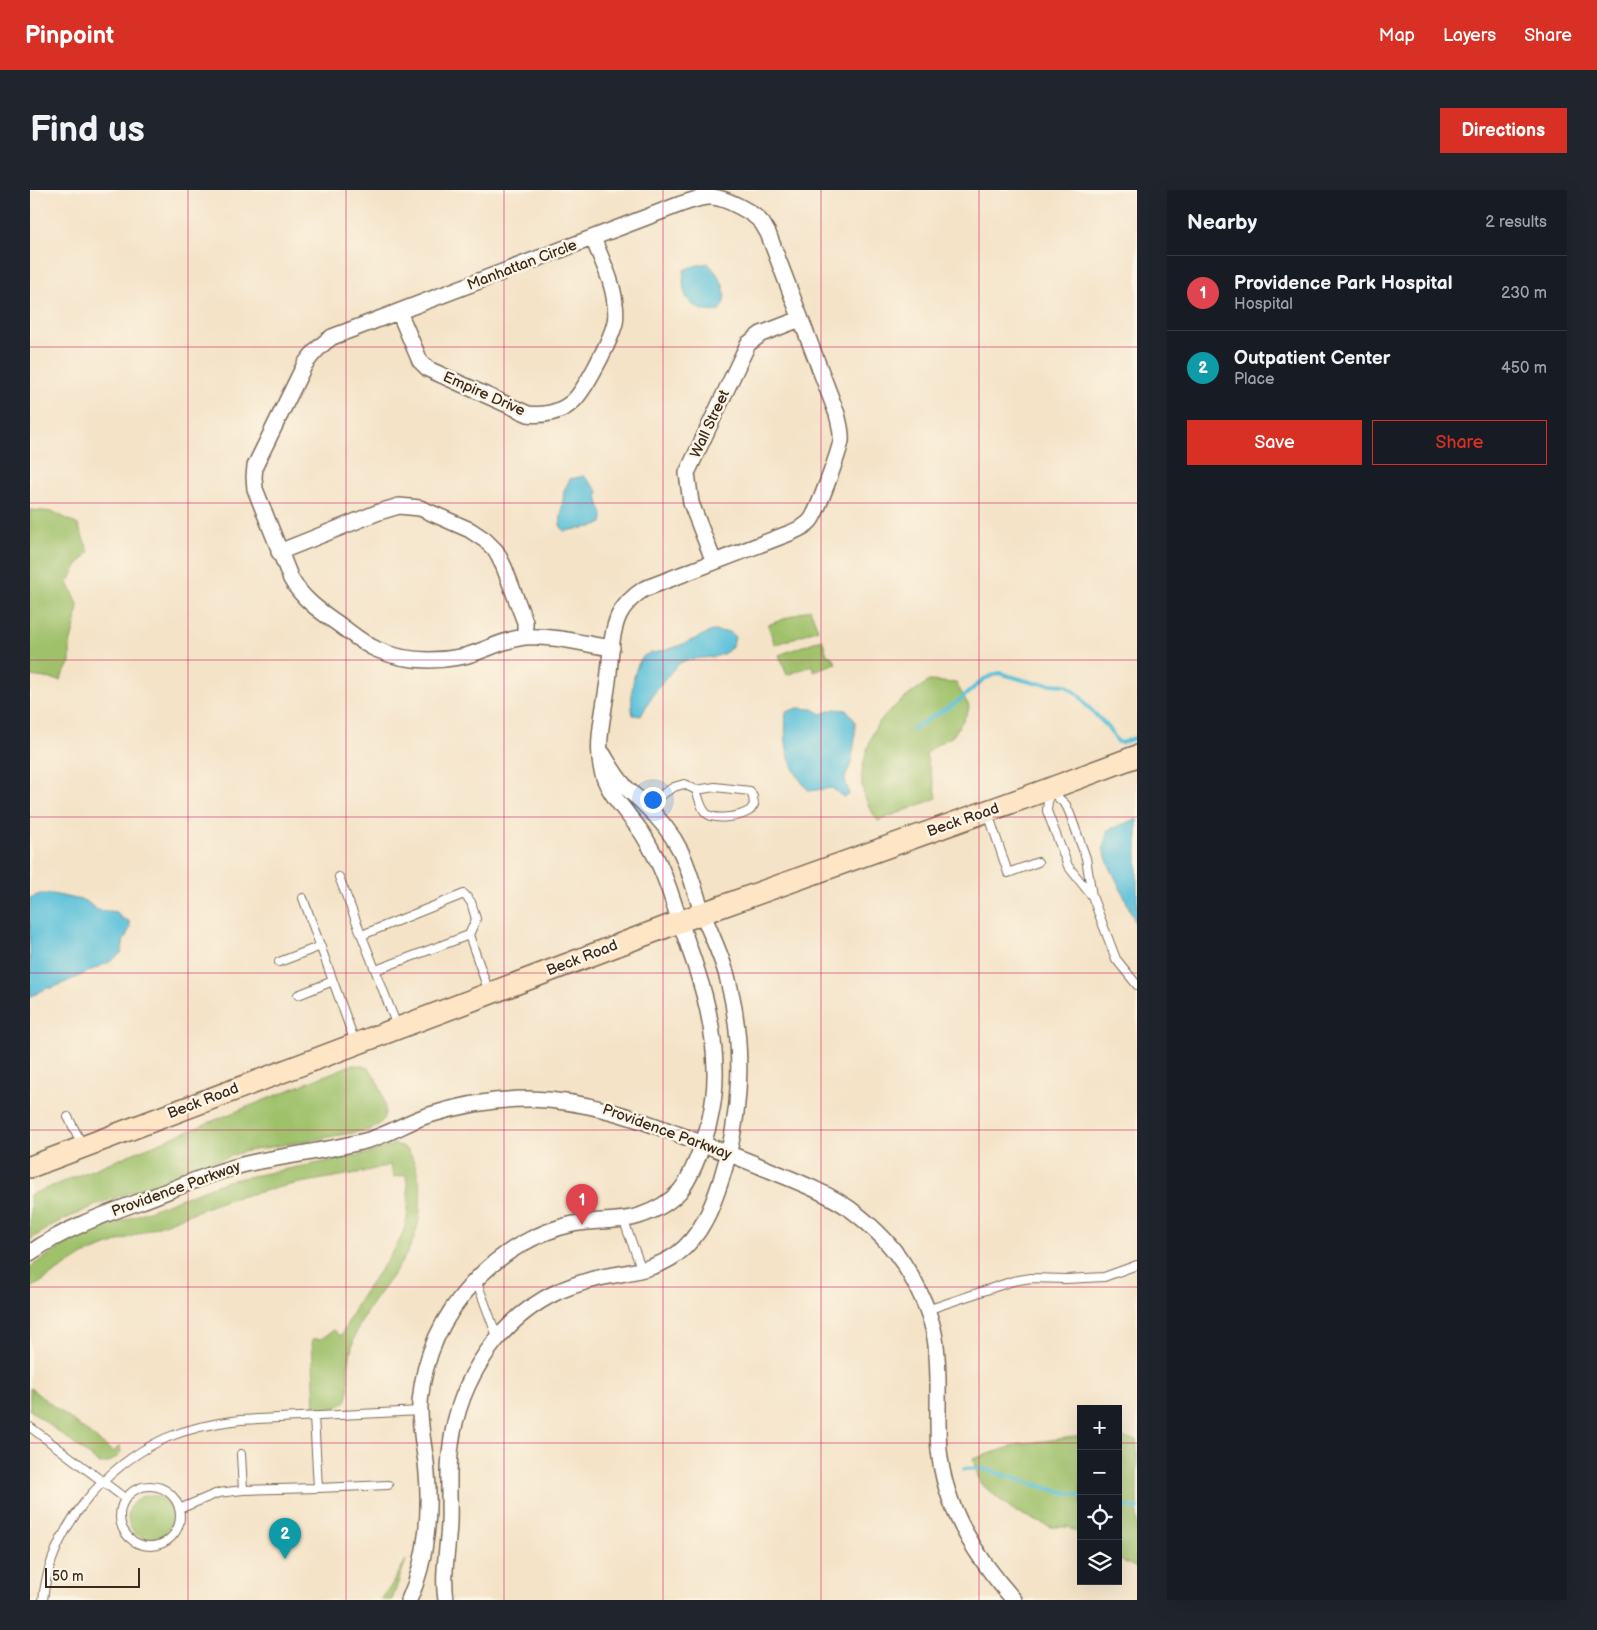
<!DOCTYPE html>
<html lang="en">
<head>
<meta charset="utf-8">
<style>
	:root { --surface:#171b24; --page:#20242c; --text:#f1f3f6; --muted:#9ea1a6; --line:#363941; --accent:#d93025 }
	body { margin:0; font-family:"Balsamiq Sans",sans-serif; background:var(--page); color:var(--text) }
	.controls { position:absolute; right:15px; bottom:15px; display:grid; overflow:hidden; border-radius:0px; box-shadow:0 5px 20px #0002 }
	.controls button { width:45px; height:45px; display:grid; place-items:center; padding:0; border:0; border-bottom:1px solid var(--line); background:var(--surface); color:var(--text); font:25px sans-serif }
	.scale { position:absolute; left:15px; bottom:12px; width:95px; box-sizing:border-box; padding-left:5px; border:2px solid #3b2a1e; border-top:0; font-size:14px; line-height:18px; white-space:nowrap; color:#3b2a1e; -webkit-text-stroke:4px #fcf5e5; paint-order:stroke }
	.you { position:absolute; left:622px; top:609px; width:18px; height:18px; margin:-12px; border:4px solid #fff; border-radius:50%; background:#1a73e8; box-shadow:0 0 0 8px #1a73e833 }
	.badge { display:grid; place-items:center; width:32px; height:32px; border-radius:50%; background:var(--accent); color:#fff; font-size:16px; font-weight:700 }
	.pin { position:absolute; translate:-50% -41px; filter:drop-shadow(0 1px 2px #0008) }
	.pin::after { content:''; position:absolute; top:26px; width:18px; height:15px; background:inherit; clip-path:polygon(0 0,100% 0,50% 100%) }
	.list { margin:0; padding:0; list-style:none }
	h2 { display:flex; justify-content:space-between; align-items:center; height:65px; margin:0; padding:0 20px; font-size:21px }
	h2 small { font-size:16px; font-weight:400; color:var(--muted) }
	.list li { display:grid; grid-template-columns:32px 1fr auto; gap:15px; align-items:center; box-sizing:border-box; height:75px; padding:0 20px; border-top:1px solid var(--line) }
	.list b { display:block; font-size:19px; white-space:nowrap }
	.list p { margin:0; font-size:16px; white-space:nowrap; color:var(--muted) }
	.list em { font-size:16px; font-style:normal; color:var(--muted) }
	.actions { display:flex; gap:10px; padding:15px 20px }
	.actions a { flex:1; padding:11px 0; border:1px solid var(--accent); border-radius:0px; text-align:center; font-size:18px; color:var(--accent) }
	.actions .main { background:var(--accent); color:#fff }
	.icon { flex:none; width:28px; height:28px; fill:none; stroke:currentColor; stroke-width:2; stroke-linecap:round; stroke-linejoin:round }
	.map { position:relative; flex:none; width:1107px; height:1410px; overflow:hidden; border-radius:0px }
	header { display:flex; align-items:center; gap:30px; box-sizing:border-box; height:70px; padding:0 25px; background:var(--accent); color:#fff }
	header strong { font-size:24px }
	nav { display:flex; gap:28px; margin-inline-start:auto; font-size:18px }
	.intro { display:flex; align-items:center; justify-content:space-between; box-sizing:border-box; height:120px; padding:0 30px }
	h1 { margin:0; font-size:35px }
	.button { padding:12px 22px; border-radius:0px; background:var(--accent); color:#fff; font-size:18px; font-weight:700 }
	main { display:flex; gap:30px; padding:0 30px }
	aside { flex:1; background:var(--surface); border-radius:0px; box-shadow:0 5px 20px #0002 }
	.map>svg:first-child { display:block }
	.green { fill:#9fc16b; stroke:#6d7644 }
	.water { fill:#5cc1da; stroke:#4c767c }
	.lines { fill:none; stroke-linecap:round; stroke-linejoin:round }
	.stream { stroke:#5cc1da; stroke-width:4 }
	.service-casing { stroke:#7c6b59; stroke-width:10 }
	.minor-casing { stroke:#7c6b59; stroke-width:18 }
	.secondary-casing { stroke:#7c6b59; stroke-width:24 }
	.service { stroke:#fff; stroke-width:8 }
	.minor { stroke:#fff; stroke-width:15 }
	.secondary { stroke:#fde5c5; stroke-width:21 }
	.grid { fill:none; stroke:#c2185b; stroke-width:1; stroke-opacity:0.55 }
	.labels { text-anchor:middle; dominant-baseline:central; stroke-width:5; stroke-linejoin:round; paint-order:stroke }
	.street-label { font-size:15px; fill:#3b2a1e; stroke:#fcf5e5 }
</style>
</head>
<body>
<header>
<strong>Pinpoint</strong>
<nav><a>Map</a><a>Layers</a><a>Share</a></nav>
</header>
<div class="intro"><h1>Find us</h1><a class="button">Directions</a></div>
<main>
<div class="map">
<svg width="1107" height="1410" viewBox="0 0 1107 1410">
	<rect width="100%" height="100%" fill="#fcf5e5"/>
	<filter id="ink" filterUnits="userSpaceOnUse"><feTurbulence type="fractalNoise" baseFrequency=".02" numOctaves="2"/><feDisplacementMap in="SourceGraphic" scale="10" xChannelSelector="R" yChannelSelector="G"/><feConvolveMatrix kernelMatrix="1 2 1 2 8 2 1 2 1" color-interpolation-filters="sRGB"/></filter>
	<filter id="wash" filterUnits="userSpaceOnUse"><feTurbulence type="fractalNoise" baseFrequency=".0096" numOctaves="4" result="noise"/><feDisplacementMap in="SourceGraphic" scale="20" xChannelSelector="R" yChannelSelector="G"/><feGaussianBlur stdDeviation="1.12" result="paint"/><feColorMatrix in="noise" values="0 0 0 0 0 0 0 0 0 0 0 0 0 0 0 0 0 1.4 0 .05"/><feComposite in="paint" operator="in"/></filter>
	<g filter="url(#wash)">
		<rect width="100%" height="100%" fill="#f4e3c7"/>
		<path class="green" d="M0 320 24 322 48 335 59 362 47 376 38 393 48 414 46 432 40 454V472L30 490 0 486Z
			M780 419 788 439 745 455 738 435Z
			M792 449 797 465 802 467 806 473 784 481 783 475 757 485 749 465Z
			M899 491 926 493 939 516 938 522 923 546 908 554 896 564C898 579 905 592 907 608L848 631C828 602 828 587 839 554 842 546 844 537 851 530 865 515 882 502 899 491Z
			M321 875C327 875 334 875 340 880 347 886 359 919 354 928 351 934 345 937 339 940L212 962 71 1013 24 1034 0 1050V1005Z
			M365 954C380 958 383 967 387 981 391 994 391 1006 390 1019 388 1066 351 1093 331 1132 323 1147 319 1166 318 1183 318 1191 320 1199 318 1206 317 1210 315 1213 311 1215 305 1220 293 1218 285 1219L282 1149H291L304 1140 311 1146C317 1135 321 1124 327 1114 357 1064 387 1051 376 985L364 987 360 975 333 982 259 995 196 1010 53 1065 0 1099V1077L35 1055 58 1044 197 991 340 963Z
			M0 1198 83 1262 90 1256 91 1262C86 1270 79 1273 70 1274L0 1220Z
			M1051 1246V1345L1039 1337H1020L982 1320 950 1293 943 1269 990 1254Z
			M1088 1248 1107 1250V1378L1088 1369Z
			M98 1327a22 22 0 1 1 44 0a22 22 0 1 1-44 0Z
			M376 1370 362 1410H351L361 1396Z"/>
		<path class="water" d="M678 73C691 88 701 101 690 121 683 122 679 122 671 119 653 113 652 97 654 80L664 76Z
			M554 286 568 301C568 304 567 308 568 311 570 320 575 322 572 333L561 337 534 341 530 335 534 301 540 289Z
			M682 441 699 442 705 447C700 476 665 463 650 473 647 475 644 479 642 481 627 497 621 507 611 526L603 525C600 511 602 476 614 466 617 463 624 463 628 462 648 458 664 449 682 441Z
			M768 518 783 519 792 524 804 519 817 520 825 531V549L821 573 815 588 819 605 813 607 802 598 779 601C756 575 754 556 756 522Z
			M1107 629V737L1095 708 1079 675 1073 658 1078 640Z
			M10 704H22L56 711 67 720 87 722 91 728 99 731 100 738 94 750 91 763 81 771 45 788 22 798H17L0 807V708Z"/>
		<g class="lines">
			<path class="stream" d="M882 539 926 513 954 489 969 483 1004 493 1036 495 1050 506 1055 514 1078 537 1087 551 1091 553 1107 547
				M934 1279 951 1278 1020 1299 1051 1306
				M1088 1315 1107 1319"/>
		</g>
	</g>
	<g filter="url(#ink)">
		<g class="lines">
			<g class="service-casing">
				<path id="service" d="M1019 601 1017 621 1038 676 1061 705
					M1022 602 1036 615 1040 624 1056 668 1062 706 1086 769 1107 795
					M615 615 644 597 654 594 666 600 685 597 720 601 723 607 724 615C722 617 721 620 719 621 709 627 684 631 676 623 670 617 669 607 666 600
					M958 623 978 683 1008 672
					M309 687 367 836
					M273 708 325 852
					M332 745 434 704 441 712 446 729 439 745 459 802
					M249 772 291 756
					M346 780 439 745
					M268 805 303 791
					M38 927 53 956
					M593 1029 612 1080
					M446 1090 468 1149
					M897 1120 983 1091 1001 1088 1036 1089 1074 1087 1107 1075
					M284 1226 288 1298 358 1295
					M0 1237 96 1309
					M90 1326a30 30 0 1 1 60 0a30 30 0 1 1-60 0Z
					M213 1300 288 1298
					M149 1319 188 1303 213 1300 211 1264
					M13 1410C20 1340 73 1277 136 1248 160 1238 184 1233 210 1230L391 1221"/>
			</g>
			<g class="minor-casing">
				<path id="minor" d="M369 122 390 171 398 179 498 224C512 226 529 223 541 213 555 202 580 151 585 133 586 127 586 120 585 114 583 91 571 69 563 48
					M249 362 349 322 369 316 390 318 440 340 455 350 466 361 474 377 495 432V447
					M684 372 661 313 657 283 718 154 731 144 770 129
					M0 1063C38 1036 82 1022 125 1006 158 993 191 979 225 972 261 965 299 960 335 951 356 946 375 933 396 926 428 916 465 909 499 909 556 910 606 928 658 948 680 957 703 965 725 974 757 988 791 999 820 1019 843 1036 864 1057 878 1081 890 1101 901 1125 905 1148 911 1185 906 1223 909 1260 915 1319 946 1367 984 1410
					M379 1410C398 1368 401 1317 396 1272 393 1252 389 1232 390 1212 394 1165 412 1126 444 1092 469 1064 506 1042 543 1034 564 1029 588 1033 609 1026 624 1021 640 1012 650 1001 657 993 661 983 665 974 678 944 686 913 685 879 684 825 668 782 650 732 642 709 636 685 624 664 620 657 616 649 612 643 597 621 575 602 571 576 566 550 575 516 578 491 581 469 580 445 589 425 595 413 603 406 614 399L760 343C767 340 775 337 780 331 787 324 809 262 811 251 812 242 809 232 807 224L738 43C736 40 734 36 732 33 723 22 696 8 682 7 672 6 661 11 651 14L302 147C290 155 283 163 275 174L225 276 224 287 225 299 261 389C272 408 288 420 307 433 320 442 333 454 348 460 374 471 403 472 430 467 452 463 473 449 495 447 522 445 555 454 582 458
					M416 1410C412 1384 418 1359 419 1333 420 1307 417 1281 421 1255 429 1190 469 1129 529 1101 546 1094 565 1088 584 1085 606 1081 628 1078 647 1064 671 1046 682 1018 691 990 712 925 715 853 697 786 691 764 681 745 673 724 665 703 660 680 650 660 641 642 627 626 612 612 606 606 598 601 593 594 585 585 579 574 573 564"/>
			</g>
			<g class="secondary-casing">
				<path id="secondary" d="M0 977 673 723 1019 599 1107 566"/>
			</g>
			<use href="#service" class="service"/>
			<use href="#minor" class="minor"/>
			<use href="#secondary" class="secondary"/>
		</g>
	</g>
	<path class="grid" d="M158 0V1410M316 0V1410M474 0V1410M633 0V1410M791 0V1410M949 0V1410M0 157H1107M0 313H1107M0 470H1107M0 627H1107M0 783H1107M0 940H1107M0 1097H1107M0 1253H1051M1088 1253H1107"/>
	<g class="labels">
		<g class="street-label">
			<text transform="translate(492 75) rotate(-21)">Manhattan Circle</text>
			<text transform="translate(454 204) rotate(24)">Empire Drive</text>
			<text transform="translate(680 234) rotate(-65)">Wall Street</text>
			<text transform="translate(933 630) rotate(-19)">Beck Road</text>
			<text transform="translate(552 768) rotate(-21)">Beck Road</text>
			<text transform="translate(173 911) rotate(-21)">Beck Road</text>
			<text transform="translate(637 942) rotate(20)">Providence Parkway</text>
			<text transform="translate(146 999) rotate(-20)">Providence Parkway</text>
		</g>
	</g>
</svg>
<div class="controls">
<button>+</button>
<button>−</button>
<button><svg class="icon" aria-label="locate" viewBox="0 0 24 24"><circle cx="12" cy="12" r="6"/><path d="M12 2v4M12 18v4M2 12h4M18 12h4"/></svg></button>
<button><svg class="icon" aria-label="layers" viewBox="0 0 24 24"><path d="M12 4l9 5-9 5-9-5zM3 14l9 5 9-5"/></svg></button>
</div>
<div class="scale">50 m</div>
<div class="you"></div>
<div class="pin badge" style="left:552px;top:1035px;background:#e0444e">1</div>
<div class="pin badge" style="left:255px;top:1369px;background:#0f9aa8">2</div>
</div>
<aside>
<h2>Nearby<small>2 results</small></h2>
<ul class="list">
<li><span class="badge" style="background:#e0444e">1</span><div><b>Providence Park Hospital</b><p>Hospital</p></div><em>230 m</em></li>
<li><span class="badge" style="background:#0f9aa8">2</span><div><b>Outpatient Center</b><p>Place</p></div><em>450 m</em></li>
</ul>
<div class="actions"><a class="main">Save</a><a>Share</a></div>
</aside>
</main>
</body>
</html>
